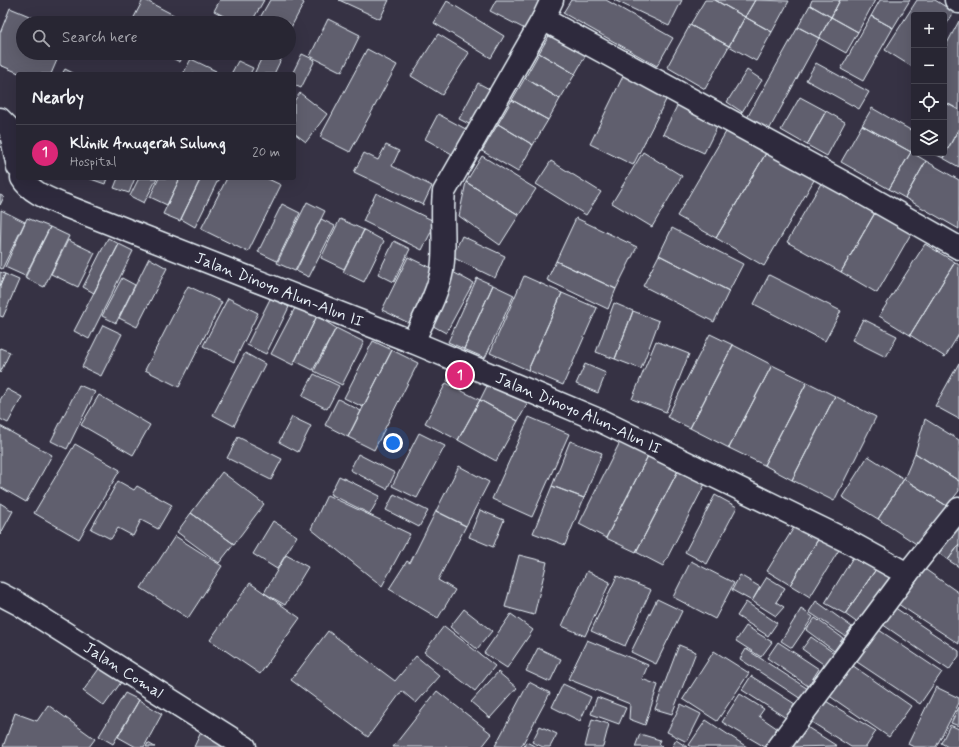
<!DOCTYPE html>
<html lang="en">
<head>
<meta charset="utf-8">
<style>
	:root { --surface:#282633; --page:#302e3b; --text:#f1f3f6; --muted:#a5a5ac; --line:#44434e; --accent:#db2777 }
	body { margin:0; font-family:Mynerve,sans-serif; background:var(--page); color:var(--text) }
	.controls { position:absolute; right:12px; top:12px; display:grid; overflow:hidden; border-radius:4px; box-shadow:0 4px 16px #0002 }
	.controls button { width:36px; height:36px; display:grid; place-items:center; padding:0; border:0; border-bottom:1px solid var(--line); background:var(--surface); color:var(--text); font:20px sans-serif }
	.you { position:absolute; left:393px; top:443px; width:14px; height:14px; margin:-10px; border:3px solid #fff; border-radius:50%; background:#1a73e8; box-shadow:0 0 0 6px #1a73e833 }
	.badge { display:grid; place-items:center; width:26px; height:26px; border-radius:50%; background:var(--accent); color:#fff; font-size:13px; font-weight:700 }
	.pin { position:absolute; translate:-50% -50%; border:2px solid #fff; box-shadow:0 1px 4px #0006 }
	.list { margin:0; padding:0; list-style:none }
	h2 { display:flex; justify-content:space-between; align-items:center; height:52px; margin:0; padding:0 16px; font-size:17px }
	h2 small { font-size:13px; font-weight:400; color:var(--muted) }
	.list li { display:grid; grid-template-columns:26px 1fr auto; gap:12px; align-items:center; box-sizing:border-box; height:56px; padding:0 16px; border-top:1px solid var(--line) }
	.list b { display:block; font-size:15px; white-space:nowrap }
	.list p { margin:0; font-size:13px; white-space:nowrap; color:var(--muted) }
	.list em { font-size:13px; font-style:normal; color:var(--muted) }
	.icon { flex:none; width:22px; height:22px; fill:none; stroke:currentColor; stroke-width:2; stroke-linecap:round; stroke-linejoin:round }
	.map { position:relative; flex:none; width:959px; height:747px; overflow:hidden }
	.search { position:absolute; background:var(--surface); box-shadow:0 4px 16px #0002; left:16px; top:16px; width:280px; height:44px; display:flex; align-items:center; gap:10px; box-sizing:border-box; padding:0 14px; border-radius:22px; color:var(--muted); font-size:15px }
	.panel { position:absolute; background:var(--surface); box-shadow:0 4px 16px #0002; left:16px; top:72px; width:280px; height:108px; border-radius:4px }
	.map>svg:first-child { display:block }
	.building { fill:#605e6e; stroke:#e8f1f8 }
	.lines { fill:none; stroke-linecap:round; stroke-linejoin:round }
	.minor-casing { stroke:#e8f1f8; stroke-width:25 }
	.minor { stroke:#2f2a3d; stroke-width:22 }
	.labels { text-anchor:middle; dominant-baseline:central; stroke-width:3; stroke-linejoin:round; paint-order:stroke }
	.street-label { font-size:16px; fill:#e8f1f8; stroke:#2f2a3d }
</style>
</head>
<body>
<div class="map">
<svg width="959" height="747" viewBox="0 0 959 747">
	<rect width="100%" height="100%" fill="#363244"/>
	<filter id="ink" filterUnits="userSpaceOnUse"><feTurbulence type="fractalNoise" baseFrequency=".025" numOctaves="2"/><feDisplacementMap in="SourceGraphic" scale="8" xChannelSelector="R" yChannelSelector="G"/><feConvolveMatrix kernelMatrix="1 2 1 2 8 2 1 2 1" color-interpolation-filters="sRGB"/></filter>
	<g filter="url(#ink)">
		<path class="building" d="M143 0H145L189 23H131Z
			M220 0H264L251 23H237L214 11Z
			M270 0H300L304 3 289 31V23H257Z
			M339 0H389L380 19Z
			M496 0H540L525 29 490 11Z
			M571 0H606L673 38 657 66 563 13Z
			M614 0H682L669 26Z
			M705 0H715L745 17 729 46 690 25Z
			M715 0H755L745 17Z
			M755 0 789 1 772 32 745 17Z
			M812 0H840L831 17 810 5Z
			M840 0H875L858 32 831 17Z
			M880 0H910L893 28 871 16Z
			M917 0H935L954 12 944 28V15H914V68L885 50Z
			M447 1 504 36 491 58 434 23Z
			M810 5 831 17 819 38 798 27Z
			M10 8 46 23H23V53H60L51 74H21L0 65V33Z
			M871 16 893 28 863 81 841 69Z
			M745 17 772 32 756 61 729 46Z
			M831 17 858 32 846 53 819 38Z
			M328 19 360 35 342 72 310 56Z
			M959 21V110L944 102V49Z
			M690 25 729 46 705 89 667 67Z
			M554 27 590 48 575 74 539 53Z
			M798 27 819 38 769 130 747 118Z
			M438 34 469 53 442 95 411 76Z
			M367 49 397 65 350 152 320 137Z
			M162 53H184L180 62Z
			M264 53H284L274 74H254Z
			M539 53 575 74 560 99 525 78Z
			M302 54 315 60 301 88 294 85V74H292Z
			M191 59 216 71 215 74H183Z
			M238 61 253 68 250 74H231Z
			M816 63 869 92 859 109 806 80Z
			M65 69 75 74H62Z
			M626 70 670 92 633 165 590 144Z
			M747 70 762 80 742 112 727 102Z
			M525 78 560 99 548 120 512 100Z
			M478 83 497 93 479 129 459 119Z
			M300 93 327 114 306 142 294 133V101Z
			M800 97 826 111 807 145 781 130Z
			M512 100 548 120 533 145 498 124Z
			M680 100 721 119 704 153 663 134Z
			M947 103 959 110V128L943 158 933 153H944V108Z
			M872 108 914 132V146L911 152 862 125Z
			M826 111 845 122 827 156 807 145Z
			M438 114 475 134 461 159 425 139Z
			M498 124 533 145 518 172 482 151Z
			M730 125 769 148 716 238 677 216Z
			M862 125 911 152 889 189 841 162Z
			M959 128V167L943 158Z
			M386 145 399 151 392 166 432 186 423 205 354 172 364 153 378 160Z
			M769 148 817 175 764 266 716 238Z
			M643 152 682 176 652 227 612 203Z
			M911 152 926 161 905 198 889 189Z
			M482 156 536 189 519 215 466 182Z
			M551 161 601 192 586 215 536 184Z
			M926 161 959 180V229L905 198Z
			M827 173 880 204 841 272 787 242Z
			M88 178H107L105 184Z
			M118 178H135L129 193 114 188Z
			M139 178H157L144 203 130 196Z
			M159 178H180L167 205 150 197Z
			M180 178H201L180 221 163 214Z
			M201 178H219L195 227 181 219Z
			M227 178H266L281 185 248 252 201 229Z
			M466 182 519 215 500 245 459 216Z
			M376 193 436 222 422 250 363 221Z
			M0 195 4 197 0 205Z
			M307 202 325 211 295 271 277 263Z
			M282 204 300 213 277 261 258 252Z
			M880 204 916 225 877 293 841 272Z
			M1 210 25 222 2 269 0 268Z
			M27 218 50 227 25 276 5 267Z
			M576 218 637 247 616 289 556 261Z
			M321 219 335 226 309 277 296 271Z
			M340 219 364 230 344 269 321 258Z
			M50 227 69 236 44 287 25 278Z
			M672 228 743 264 729 291 659 255Z
			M364 230 384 241 364 282 343 272Z
			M462 236 505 256 495 278 452 257Z
			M108 238 119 244 94 293 83 287Z
			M68 240 95 253 78 287 51 274Z
			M394 241 410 249 394 282 378 274Z
			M119 244 133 251 89 339 74 331Z
			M925 244 955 262 910 335 879 316Z
			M659 255 729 291 714 322 643 286Z
			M408 257 439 272 413 325 382 310Z
			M149 258 167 268 137 327 119 318Z
			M556 261 616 289 608 309 547 280Z
			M955 262 959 265V334L945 357 910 335Z
			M451 271 473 283 446 333 424 321Z
			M0 272 5 274 0 286Z
			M5 274 19 280 3 317 0 316V286Z
			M769 275 841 311 825 341 754 304Z
			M524 276 562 293 528 370 490 353Z
			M122 278 135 285 116 323 102 316Z
			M477 278 493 285 464 349 448 342Z
			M493 285 514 295 485 358 464 349Z
			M188 286 222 302 179 387 145 370Z
			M562 293 597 308 563 385 528 370Z
			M271 297 289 307 266 354 247 345Z
			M228 298 258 313 234 362 203 346Z
			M614 303 633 311 615 359 596 352Z
			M296 306 317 316 293 365 271 354Z
			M633 311 659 321 641 369 615 359Z
			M317 316 336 328 313 370 295 361Z
			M863 319 897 336 886 357 852 340Z
			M103 325 122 334 101 376 82 367Z
			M336 328 364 342 342 385 314 371Z
			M710 334 733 345 690 428 667 417Z
			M373 341 392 350 363 407 344 398Z
			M656 341 689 354 666 412 632 399Z
			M733 345 772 365 729 448 690 428Z
			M0 348 10 352 0 373Z
			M392 350 418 363 374 450 348 437Z
			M245 353 265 364 234 426 213 415Z
			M456 361 472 369 463 388 447 381Z
			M959 363V419L935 406Z
			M585 364 606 373 598 393 576 384Z
			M772 365 807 382 764 465 729 448Z
			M314 374 339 386 327 409 302 396Z
			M490 380 529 401 518 421 480 400Z
			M807 382 835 396 792 480 764 465Z
			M446 383 480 400 458 440 425 423Z
			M79 385 95 392 67 449 51 441Z
			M7 389 22 397 8 423 0 419V400Z
			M99 395 150 425 133 455 81 425Z
			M835 396 876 417 834 501 792 480Z
			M338 399 361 411 348 437 325 425Z
			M480 400 518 421 496 461 458 440Z
			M292 417 311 426 298 452 279 442Z
			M529 417 569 434 532 517 492 499Z
			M925 419 959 440V481L915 453Z
			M0 426 52 455 26 502 0 487Z
			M419 433 445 446 417 498 392 486Z
			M624 434 652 448 606 538 579 524Z
			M238 437 282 459 271 480 227 458Z
			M570 441 602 453 584 498 552 486Z
			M75 444 120 470 79 539 34 513Z
			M652 448 682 463 636 552 606 538Z
			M915 453 959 481V491L947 506 904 479Z
			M358 454 395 473 387 489 350 470Z
			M868 456 904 479 878 519 842 497Z
			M682 463 709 476 663 566 636 552Z
			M459 466 489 482 466 526 436 511Z
			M222 472 264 504 234 544 191 513Z
			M339 476 380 496 370 514 330 494Z
			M904 479 947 506 921 547 878 519Z
			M118 481 134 490 137 486 172 505 158 529 141 520 133 536 118 528 111 539 91 529Z
			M552 486 584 498 565 545 533 533Z
			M394 494 428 511 419 527 386 510Z
			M327 495 410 534 382 586 311 529Z
			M715 495 737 507 707 564 685 552Z
			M0 503 13 511 0 535Z
			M480 510 504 520 493 547 469 537Z
			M436 511 466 526 438 580 455 590 438 618 389 589 407 561 410 563Z
			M191 513 234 544 219 563 177 532Z
			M273 521 297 536 277 569 253 554Z
			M959 521V545L948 560 932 548Z
			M796 524 819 538 790 585 767 571Z
			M175 536 222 566 188 618 141 588Z
			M819 538 839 550 810 597 790 585Z
			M959 545V567L948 560Z
			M858 549 881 562 845 614 825 603Z
			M286 555 308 567 285 605 264 593Z
			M519 555 547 562 534 615 505 607Z
			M691 561 734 583 715 619 673 597Z
			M881 562 895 571 859 624 845 614Z
			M919 565 959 593V644L895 602Z
			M587 571 610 582 585 636 562 626Z
			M740 575 760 587 752 601 732 590Z
			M617 576 651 590 625 646 591 631Z
			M767 577 785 588 776 602 784 607 776 616 752 601Z
			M250 583 300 618 260 674 210 640Z
			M657 599 682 611 656 664 631 652Z
			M816 601 852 627 845 636 809 612Z
			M746 602 777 623 768 636 737 616Z
			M891 605 959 651V656L949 670 879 622Z
			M464 609 492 631 477 649 450 627Z
			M801 609 813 617 792 648 781 641Z
			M511 614 533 630 507 668 484 653Z
			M815 618 843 638 834 651 806 630Z
			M444 626 495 666 475 691 424 652Z
			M746 626 772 642 761 657 736 641Z
			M876 628 942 672 920 704 854 660Z
			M328 631 395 681 416 656 440 676 416 703 402 691 368 737 291 680Z
			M811 637 834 653 826 666 802 649Z
			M587 640 648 665 642 679 658 685 645 725 629 719 630 704 568 679Z
			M778 642 819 669 808 686 767 658Z
			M679 645 696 652 672 714 655 709Z
			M538 648 561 659 550 682 526 671Z
			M746 649 808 689 801 699 740 659Z
			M714 651 749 673 717 721 683 699Z
			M849 663 911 706 889 737 828 695Z
			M101 666 122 681 104 706 83 691Z
			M498 672 517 688 490 718 471 702Z
			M751 676 795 704 786 718 742 690Z
			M529 682 550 693 521 747 495 746Z
			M563 684 591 697 580 721 552 707Z
			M936 687 959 698V703L936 747H914L908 744Z
			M437 691 492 734 482 747H393Z
			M125 693 139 700 113 744 99 736Z
			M740 694 764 709 759 716 778 729 765 747 722 722Z
			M597 697 626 708 619 724 591 714Z
			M819 697 876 731 866 747H851L805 718Z
			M139 700 162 714 144 747H136L118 737Z
			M681 704 701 714 687 742 667 732Z
			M48 705 95 739 89 747H3L15 713 37 721Z
			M959 707V726L951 723Z
			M592 719 609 724 603 747H585Z
			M706 720 747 747H692L689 745Z
			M799 722 837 746 792 747Z
			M950 725 959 729V747H948L941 743Z
			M540 726 557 734 550 747H543L532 742Z
			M201 732 230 747H194Z
			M640 734 660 740 658 744 662 747H635Z
			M676 740 687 747H672Z
			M526 742 537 747H524Z
			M148 743 155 747H146Z"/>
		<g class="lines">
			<g class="minor-casing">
				<g id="minor">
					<path d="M956 0 959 2"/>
					<path d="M543 19 848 185 959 248"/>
					<path d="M0 119 10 129 18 167"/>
					<path id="s1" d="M22 178C30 192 49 199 63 205L413 342 601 421 849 542 907 574"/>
					<path d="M413 342C423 319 438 294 442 270 446 243 441 218 444 192L543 19 552 0"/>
					<path id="s2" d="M0 594 19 604 245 747"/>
					<path d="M778 747 907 574 959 509"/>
				</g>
			</g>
			<use href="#minor" class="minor"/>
		</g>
	</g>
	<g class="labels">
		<g class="street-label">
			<text stroke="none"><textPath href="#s1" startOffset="282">Jalan Dinoyo Alun-Alun II</textPath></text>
			<text stroke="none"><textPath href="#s1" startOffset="606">Jalan Dinoyo Alun-Alun II</textPath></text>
			<text stroke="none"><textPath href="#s2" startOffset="145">Jalan Comal</textPath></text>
		</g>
	</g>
</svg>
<div class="controls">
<button>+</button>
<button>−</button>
<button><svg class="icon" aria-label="locate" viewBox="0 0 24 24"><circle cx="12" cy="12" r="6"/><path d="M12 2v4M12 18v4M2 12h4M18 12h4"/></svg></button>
<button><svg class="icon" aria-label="layers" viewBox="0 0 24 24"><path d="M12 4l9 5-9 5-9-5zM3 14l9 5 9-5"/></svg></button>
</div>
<div class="you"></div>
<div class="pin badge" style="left:460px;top:375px">1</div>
<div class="search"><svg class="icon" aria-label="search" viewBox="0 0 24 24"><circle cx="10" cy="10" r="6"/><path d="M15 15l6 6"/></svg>Search here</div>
<section class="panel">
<h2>Nearby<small></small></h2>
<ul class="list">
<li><span class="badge">1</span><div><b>Klinik Anugerah Sulung</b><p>Hospital</p></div><em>20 m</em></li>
</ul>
</section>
</div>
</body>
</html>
